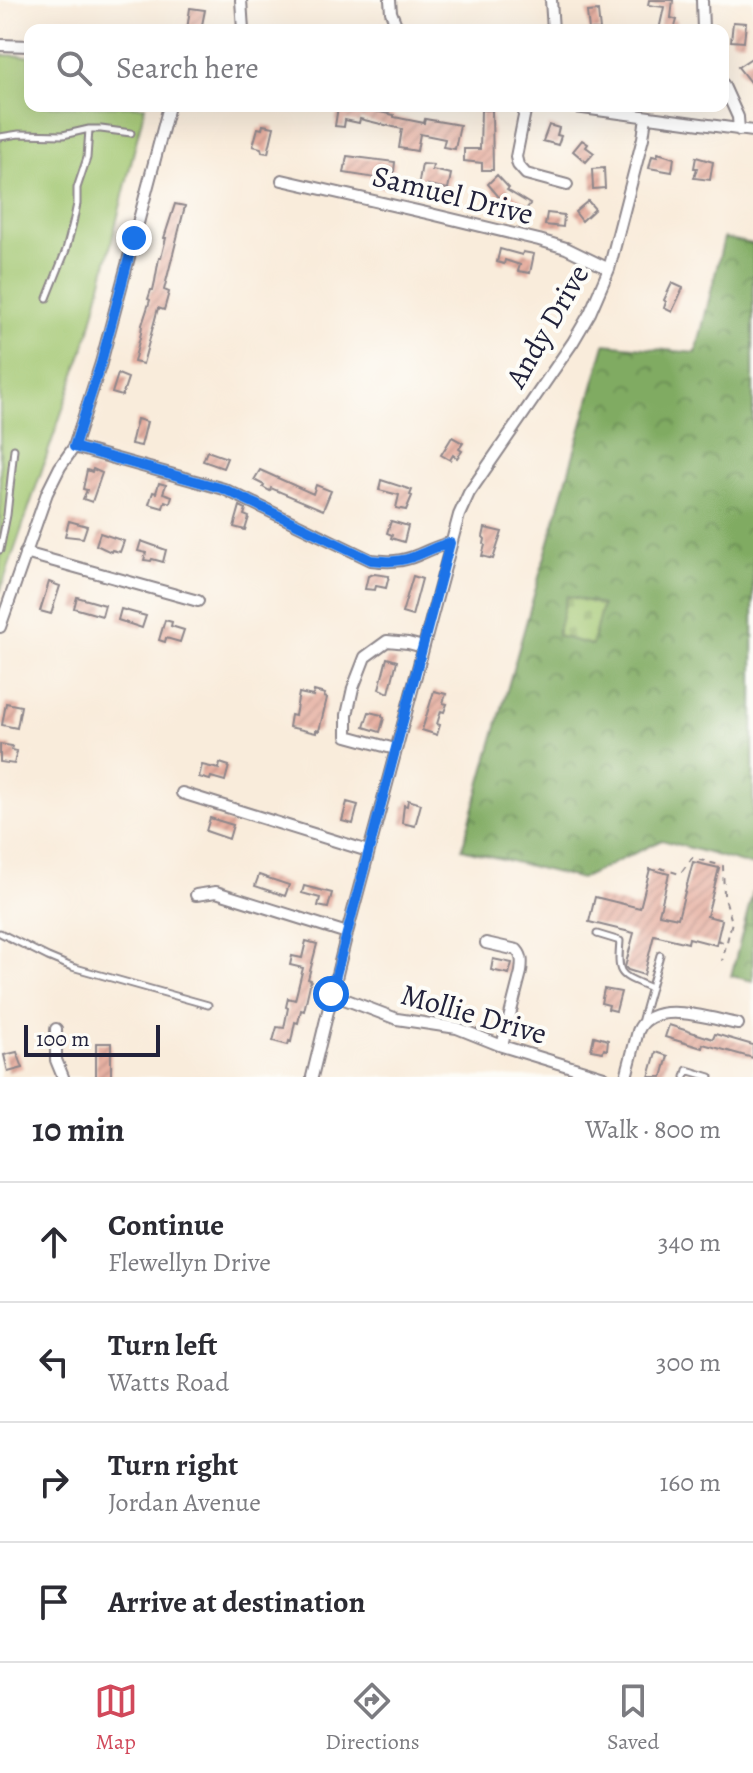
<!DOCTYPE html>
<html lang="en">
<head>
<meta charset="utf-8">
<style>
	:root { --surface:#fff; --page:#f7f7f7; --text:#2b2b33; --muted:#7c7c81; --line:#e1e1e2; --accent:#d1495b }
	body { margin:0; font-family:Alegreya,serif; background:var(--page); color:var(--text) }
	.scale { position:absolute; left:24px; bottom:20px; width:136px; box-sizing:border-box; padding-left:8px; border:4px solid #22223b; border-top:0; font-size:22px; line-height:28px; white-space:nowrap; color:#22223b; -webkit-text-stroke:6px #fdfcf7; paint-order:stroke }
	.stop { position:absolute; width:24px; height:24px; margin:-18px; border:6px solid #1a73e8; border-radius:50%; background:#fff }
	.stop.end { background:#1a73e8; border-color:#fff; box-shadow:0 2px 8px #0008 }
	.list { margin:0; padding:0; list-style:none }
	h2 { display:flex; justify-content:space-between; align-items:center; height:104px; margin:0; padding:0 32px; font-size:34px }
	h2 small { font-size:26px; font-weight:400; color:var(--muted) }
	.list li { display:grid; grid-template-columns:52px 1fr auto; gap:24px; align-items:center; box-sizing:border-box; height:120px; padding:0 32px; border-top:2px solid var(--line) }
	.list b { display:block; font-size:30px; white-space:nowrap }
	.list p { margin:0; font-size:26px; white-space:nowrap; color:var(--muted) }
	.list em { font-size:26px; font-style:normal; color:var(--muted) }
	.icon { flex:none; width:44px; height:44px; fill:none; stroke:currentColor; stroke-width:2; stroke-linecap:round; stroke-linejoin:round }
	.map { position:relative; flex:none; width:753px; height:1077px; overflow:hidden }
	.search { position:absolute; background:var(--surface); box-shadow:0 8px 32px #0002; left:24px; right:24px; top:24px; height:88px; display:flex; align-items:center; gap:20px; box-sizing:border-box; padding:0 28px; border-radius:16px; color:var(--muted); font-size:30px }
	.sheet { height:584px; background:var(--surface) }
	nav { display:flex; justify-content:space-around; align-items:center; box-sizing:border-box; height:112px; border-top:2px solid var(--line); background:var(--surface); font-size:22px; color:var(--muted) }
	nav a { display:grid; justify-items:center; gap:4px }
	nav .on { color:var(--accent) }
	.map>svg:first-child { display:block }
	.grass { fill:#a1c670; stroke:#627456; stroke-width:2 }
	.forest { fill:url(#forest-crowns); stroke:#51664e; stroke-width:2 }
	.cemetery { fill:url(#cemetery-stones); stroke:#627456; stroke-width:2 }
	.building { fill:url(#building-hatch) }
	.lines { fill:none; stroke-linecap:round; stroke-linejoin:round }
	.lane-casing { stroke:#8e878b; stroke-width:9 }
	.street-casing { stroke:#8e878b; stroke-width:14 }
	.path { stroke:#8e878b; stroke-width:2; stroke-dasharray:6 6; stroke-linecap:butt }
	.lane { stroke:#fff; stroke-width:5 }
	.street { stroke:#fff; stroke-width:10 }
	.route { stroke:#1a73e8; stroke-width:10 }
	.labels { text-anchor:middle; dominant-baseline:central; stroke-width:8; stroke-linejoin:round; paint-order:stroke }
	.street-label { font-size:30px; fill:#22223b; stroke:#fdfcf7 }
</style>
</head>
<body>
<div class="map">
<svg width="753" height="1077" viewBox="0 0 753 1077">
	<defs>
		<pattern id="forest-crowns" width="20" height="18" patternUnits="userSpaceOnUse" patternTransform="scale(2)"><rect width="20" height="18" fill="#80ab62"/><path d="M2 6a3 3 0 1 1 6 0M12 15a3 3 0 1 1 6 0" fill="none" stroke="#688b52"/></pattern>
		<pattern id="cemetery-stones" width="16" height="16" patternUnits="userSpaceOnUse" patternTransform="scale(2)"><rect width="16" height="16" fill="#a1c670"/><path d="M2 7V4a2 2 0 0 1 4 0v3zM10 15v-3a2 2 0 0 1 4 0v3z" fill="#8aaa62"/></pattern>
		<pattern id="building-hatch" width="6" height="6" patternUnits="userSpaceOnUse" patternTransform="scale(2)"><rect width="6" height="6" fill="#e6b0a2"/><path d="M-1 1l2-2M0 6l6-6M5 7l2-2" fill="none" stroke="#c5978c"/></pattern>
	</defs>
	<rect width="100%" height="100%" fill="#fdfcf7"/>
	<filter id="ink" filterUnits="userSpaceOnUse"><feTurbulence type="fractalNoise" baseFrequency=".0125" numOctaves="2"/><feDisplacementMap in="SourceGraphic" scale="16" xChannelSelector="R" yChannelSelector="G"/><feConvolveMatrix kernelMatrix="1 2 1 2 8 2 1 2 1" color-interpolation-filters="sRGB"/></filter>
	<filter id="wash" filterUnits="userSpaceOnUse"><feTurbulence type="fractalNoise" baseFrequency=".006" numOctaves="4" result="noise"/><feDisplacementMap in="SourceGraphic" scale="32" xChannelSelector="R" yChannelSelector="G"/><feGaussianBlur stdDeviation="1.8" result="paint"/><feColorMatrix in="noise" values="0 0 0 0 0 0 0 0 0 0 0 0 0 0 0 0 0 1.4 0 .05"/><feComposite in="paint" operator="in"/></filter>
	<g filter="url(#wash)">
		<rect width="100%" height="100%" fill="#f9ecdb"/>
		<path class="grass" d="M0 55 30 56V106H145L90 330 0 592Z"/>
		<path class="forest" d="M724 238 753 244V866L662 840 581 879 462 849 605 344 696 353Z
			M753 891V981L731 976Z"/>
		<path class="cemetery" d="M567 596 602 605 592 645 557 636Z"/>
		<g id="blocks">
			<path class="building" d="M649 0H673L671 18 677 20 674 30H659L664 7 648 5Z
				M190 8 205 10 201 30H187Z
				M598 11 600 30H589L587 12Z
				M733 22 746 23 744 42 731 41Z
				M753 57V86L738 67Z
				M351 106 394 115V117L424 123 425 119 460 125 455 149 443 147 445 139 420 134 417 151 399 148 402 129 360 119 359 123 345 120 344 127 335 126 338 107 351 109Z
				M481 110H492L493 170H482V163L464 161V149H480Z
				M263 125 274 127 268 153 262 152 261 148 253 146 258 128 262 129Z
				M549 125 559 128 557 135 561 136 558 145 543 141Z
				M582 140 588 144 586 147 594 153 586 162 573 151Z
				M658 153 674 158 672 172 649 168 652 156 657 157Z
				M347 156 395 162 392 189 380 188 381 182 376 181V178L344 173Z
				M696 157 713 162 710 180 694 178 697 168H694Z
				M422 164 433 165 432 170 451 174 448 189 428 185 426 195 417 193Z
				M604 168 605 188 593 189 592 169Z
				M497 175 509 188 507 190 530 204 524 212 520 210 518 215 509 209 488 184Z
				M588 201 595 209 582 221 575 212Z
				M175 204 185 206 164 290 169 292 164 310 158 308 143 364 134 362 141 333 142 325 150 300 148 299 151 290H153L155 281 159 258H161L166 238H164Z
				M547 213 564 215 563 227 545 225Z
				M500 249 522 255 523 252 534 254 530 273 518 271 520 265 505 260 504 264 497 262Z
				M672 283 683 288 672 312 664 308 666 302 664 300Z
				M118 374 128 378 122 396 112 393Z
				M137 419 147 422 141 446 131 444Z
				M452 437 463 443 459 449 462 451 457 458 453 455 450 460 441 455Z
				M207 451 227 458 223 468 203 461Z
				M93 469 102 473 92 502 83 499 87 490 83 489 87 470 92 472Z
				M260 470 313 494 316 485 331 491 323 510 271 488 270 491 263 487 264 485 254 480Z
				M381 480 412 490 410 495 412 496 406 510 396 508 399 495 379 490Z
				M159 483 166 485 163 493 172 496 170 503 165 501 163 508 149 504 153 492 156 493Z
				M240 506 246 509 244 515 249 517 245 530 234 527Z
				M69 521 87 526 83 538 65 536Z
				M391 521 408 526 404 542 391 538 392 535 387 533Z
				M485 528 502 532 493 559 482 556 485 545 484 544 485 539 483 537Z
				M100 533 124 541 120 552 112 550 111 552 96 545Z
				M141 541 166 550 163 562 152 559 151 561 144 560 146 553 138 551Z
				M374 574 389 576 386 588 376 586 375 590 365 589 368 576Z
				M413 576 422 579 412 616 402 613Z
				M49 582 60 586 51 614 40 611Z
				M77 597 105 605 102 616 74 608Z
				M121 609 146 616 142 628 118 620Z
				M165 620 172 622 171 626 184 630 180 642 166 638 165 642 159 640Z
				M387 658 397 661 389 693 379 689Z
				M314 691 325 694 324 697 327 698 319 731 316 730V733L289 727 291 715 295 716 299 693 313 696Z
				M434 691 446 694 443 703 447 704 444 712 441 711 437 724 440 725 437 735 422 730Z
				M6 703 21 706 17 728 2 725Z
				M369 712 382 715V717L384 718 380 732 364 727Z
				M0 744 12 746 11 750 17 751 14 764 0 762Z
				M220 763 229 766 225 781 211 777 210 780 199 777 202 765 219 769Z
				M408 800 421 804 415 826 402 823 404 805 407 806Z
				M347 802 358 805 353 824 342 821Z
				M210 818 233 825 229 839 206 831Z
				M693 862 719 868 707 916 722 920 716 945 689 938 688 943 654 935 644 975 628 970 625 967 634 933 589 922 595 897 640 908 650 869 669 874 659 914 678 918Z
				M259 875 289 885 285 896 255 886Z
				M304 886 332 893 328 908 318 906 320 898 302 893Z
				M306 941 317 944 308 979 311 980 304 1011 301 1010 298 1023 295 1022 291 1042 289 1041 288 1045 273 1041 277 1027 284 1028 288 1008 286 1007 288 998 295 1000 303 968 290 965 292 956 302 958Z
				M493 959 512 963 509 974 491 970Z
				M604 989 621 992 616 1011 608 1009 609 1005 601 1003Z
				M669 1025 713 1039 715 1034 753 1045V1058L703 1044 702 1048 665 1037Z
				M594 1036 608 1040 607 1050 604 1049 603 1052 591 1050Z
				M96 1043H111V1077H96Z
				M17 1052 23 1068 8 1072 4 1055Z
				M656 1052 668 1056 662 1077H649Z"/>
		</g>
	</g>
	<g filter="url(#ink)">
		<use href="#blocks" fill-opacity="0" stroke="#8e878b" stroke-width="2"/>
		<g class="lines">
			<g class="lane-casing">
				<path id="lane" d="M0 137 19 134 63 135 89 129
					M47 298 66 250 73 223 77 204V188L87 158 89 129H101L131 133
					M0 550 7 515 14 449
					M0 933 48 957 72 967 208 1005
					M597 934 620 941C617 977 619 974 651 988
					M642 1019 660 955
					M685 1077 687 1070 710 1077"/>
			</g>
			<g class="street-casing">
				<path id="street" d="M241 0 243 30
					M390 0 391 12 398 30
					M551 0 553 30
					M702 0 703 30
					M0 45 30 46
					M723 84 738 117 739 130
					M526 106 516 157 518 165 526 174 567 185
					M568 106 753 131
					M282 180 431 214 539 240 566 248 609 269
					M74 447 224 489 371 560C388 562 402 562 418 555 431 550 436 546 450 543
					M25 553 198 601
					M0 627 47 493 60 467 74 447 101 363 169 106
					M395 749 347 736V715L353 688 365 657 387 641 408 643 423 647
					M182 793 368 851
					M196 895 216 892 347 933
					M486 943 517 950C523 957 522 963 521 972L502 1046
					M331 994 397 1019 457 1028 502 1046 604 1077
					M56 1029V1060L63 1077
					M312 1077 347 933 459 515 469 493 573 342 590 313 609 269 643 138 646 117
					M626 1077 638 1031C652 998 711 1019 738 1024"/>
			</g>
			<path class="path" d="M660 868 680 874 692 858 723 866 724 895 732 922 722 961
				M717 940 726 943"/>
			<use href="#lane" class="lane"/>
			<use href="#street" class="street"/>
		</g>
	</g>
	<g class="lines" filter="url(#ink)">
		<path class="route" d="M134 238 101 363 74 447 224 489 371 560C388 562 402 562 418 555 431 550 436 546 450 543L331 994"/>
	</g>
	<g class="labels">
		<g class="street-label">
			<text transform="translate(453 195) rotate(14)">Samuel Drive</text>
			<text transform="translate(547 326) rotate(-60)">Andy Drive</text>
			<text transform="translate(474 1014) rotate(16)">Mollie Drive</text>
		</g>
	</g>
</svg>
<div class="scale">100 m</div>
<div class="stop" style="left:331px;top:994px"></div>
<div class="stop end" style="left:134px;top:238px"></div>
<div class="search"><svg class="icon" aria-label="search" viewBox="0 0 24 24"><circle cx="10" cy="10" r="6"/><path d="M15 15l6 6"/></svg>Search here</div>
</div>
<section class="sheet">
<h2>10 min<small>Walk · 800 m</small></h2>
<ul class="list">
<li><svg class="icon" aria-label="ahead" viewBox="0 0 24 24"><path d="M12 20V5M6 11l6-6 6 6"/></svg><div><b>Continue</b><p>Flewellyn Drive</p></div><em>340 m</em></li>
<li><svg class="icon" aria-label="left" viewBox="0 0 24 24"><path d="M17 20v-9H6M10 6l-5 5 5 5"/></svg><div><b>Turn left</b><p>Watts Road</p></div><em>300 m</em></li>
<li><svg class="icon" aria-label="right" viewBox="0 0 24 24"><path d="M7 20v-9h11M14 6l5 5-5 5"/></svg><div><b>Turn right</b><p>Jordan Avenue</p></div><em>160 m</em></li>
<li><svg class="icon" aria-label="arrive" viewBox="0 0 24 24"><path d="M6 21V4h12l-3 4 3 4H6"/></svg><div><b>Arrive at destination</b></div></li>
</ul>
</section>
<nav>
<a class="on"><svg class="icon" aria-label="map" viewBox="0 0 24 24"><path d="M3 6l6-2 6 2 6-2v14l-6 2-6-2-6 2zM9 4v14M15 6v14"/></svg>Map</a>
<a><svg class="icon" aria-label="directions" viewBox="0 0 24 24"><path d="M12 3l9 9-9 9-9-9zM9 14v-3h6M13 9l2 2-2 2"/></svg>Directions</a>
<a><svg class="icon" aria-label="saved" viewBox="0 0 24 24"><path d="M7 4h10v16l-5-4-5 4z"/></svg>Saved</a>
</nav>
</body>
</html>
